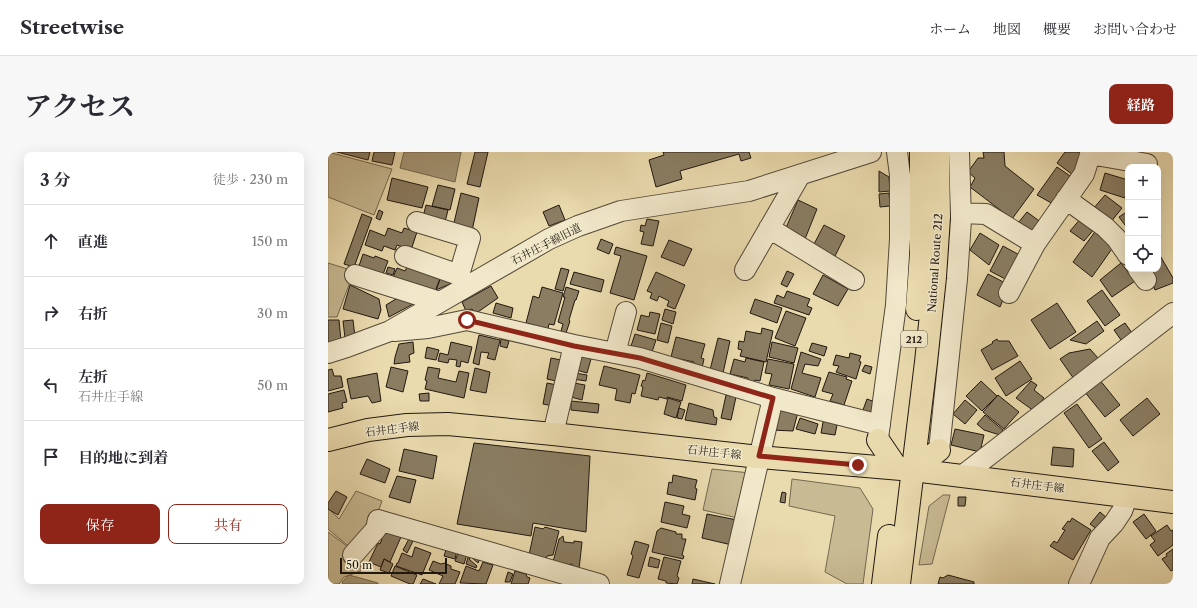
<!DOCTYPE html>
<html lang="ja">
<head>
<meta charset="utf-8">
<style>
	:root { --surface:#fff; --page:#f7f7f7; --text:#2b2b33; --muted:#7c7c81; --line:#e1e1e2; --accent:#8f2418 }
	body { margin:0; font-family:"Libre Caslon Text","Noto Serif JP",serif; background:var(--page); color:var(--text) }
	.controls { position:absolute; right:12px; top:12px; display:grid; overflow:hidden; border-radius:8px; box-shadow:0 4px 16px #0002 }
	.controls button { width:36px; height:36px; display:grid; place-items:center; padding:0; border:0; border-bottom:1px solid var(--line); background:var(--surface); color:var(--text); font:20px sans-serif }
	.scale { position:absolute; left:12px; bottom:10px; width:107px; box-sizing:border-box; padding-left:4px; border:2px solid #211810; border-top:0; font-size:11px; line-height:14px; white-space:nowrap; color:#211810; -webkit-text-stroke:3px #f1e8ca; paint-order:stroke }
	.stop { position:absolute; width:12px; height:12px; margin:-9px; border:3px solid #8f2418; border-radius:50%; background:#fff }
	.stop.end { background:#8f2418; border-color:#fff; box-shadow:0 1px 4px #0008 }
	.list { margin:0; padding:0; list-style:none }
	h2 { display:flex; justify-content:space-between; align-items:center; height:52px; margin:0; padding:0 16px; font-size:17px }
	h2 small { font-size:13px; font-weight:400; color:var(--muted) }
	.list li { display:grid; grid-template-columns:26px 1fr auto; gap:12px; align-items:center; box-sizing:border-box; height:72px; padding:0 16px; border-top:1px solid var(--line) }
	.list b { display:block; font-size:15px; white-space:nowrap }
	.list p { margin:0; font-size:13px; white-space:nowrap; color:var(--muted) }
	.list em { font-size:13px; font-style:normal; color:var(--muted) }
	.actions { display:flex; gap:8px; padding:12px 16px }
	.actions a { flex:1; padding:9px 0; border:1px solid var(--accent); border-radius:8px; text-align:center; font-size:14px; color:var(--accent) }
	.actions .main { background:var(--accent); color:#fff }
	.icon { flex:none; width:22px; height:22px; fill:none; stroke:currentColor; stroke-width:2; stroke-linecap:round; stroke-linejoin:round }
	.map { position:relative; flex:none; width:845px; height:432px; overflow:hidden; border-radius:8px }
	header { display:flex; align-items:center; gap:24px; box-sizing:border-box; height:56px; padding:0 20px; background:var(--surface); border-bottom:1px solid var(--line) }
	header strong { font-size:19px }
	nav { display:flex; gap:22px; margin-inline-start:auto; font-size:14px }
	.intro { display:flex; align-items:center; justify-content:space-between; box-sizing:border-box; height:96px; padding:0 24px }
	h1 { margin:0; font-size:28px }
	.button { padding:10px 18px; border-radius:8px; background:var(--accent); color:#fff; font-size:14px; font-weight:700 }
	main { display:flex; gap:24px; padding:0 24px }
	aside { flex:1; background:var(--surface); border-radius:8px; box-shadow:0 4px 16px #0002 }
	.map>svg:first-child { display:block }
	.green { fill:#c8ba93; stroke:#746952 }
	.water { fill:#a69978; stroke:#71654e }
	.building { fill:#8a7d62; stroke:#211810 }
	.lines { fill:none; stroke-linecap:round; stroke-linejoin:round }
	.minor-casing { stroke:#534938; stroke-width:22 }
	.major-casing { stroke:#211810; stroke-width:24 }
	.highway-casing { stroke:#211810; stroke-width:24 }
	.minor { stroke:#f1e8ca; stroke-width:20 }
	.major { stroke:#eadbae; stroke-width:22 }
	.highway { stroke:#eadbae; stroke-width:22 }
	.route { stroke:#8f2418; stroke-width:5 }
	.labels { text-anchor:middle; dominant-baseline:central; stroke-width:3; stroke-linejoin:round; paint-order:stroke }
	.shield { fill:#f1e8ca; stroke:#5f5648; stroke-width:1 }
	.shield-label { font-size:10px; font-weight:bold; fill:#211810 }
	.street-label { font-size:11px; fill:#211810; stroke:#f1e8ca }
</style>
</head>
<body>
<header>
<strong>Streetwise</strong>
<nav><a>ホーム</a><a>地図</a><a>概要</a><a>お問い合わせ</a></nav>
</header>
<div class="intro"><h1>アクセス</h1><a class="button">経路</a></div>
<main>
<aside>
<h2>3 分<small>徒歩 · 230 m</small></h2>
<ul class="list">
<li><svg class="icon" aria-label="ahead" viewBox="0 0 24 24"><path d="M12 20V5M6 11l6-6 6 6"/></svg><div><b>直進</b></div><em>150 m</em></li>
<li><svg class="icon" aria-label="right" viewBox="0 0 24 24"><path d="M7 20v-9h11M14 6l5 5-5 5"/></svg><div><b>右折</b></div><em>30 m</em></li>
<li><svg class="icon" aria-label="left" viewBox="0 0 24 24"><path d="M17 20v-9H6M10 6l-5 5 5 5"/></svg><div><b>左折</b><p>石井庄手線</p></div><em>50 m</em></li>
<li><svg class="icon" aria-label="arrive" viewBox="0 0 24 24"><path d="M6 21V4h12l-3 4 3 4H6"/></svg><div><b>目的地に到着</b></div></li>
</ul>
<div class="actions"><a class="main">保存</a><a>共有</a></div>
</aside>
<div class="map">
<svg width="845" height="432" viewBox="0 0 845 432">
	<rect width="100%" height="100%" fill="#eadbae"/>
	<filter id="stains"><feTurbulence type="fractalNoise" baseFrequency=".005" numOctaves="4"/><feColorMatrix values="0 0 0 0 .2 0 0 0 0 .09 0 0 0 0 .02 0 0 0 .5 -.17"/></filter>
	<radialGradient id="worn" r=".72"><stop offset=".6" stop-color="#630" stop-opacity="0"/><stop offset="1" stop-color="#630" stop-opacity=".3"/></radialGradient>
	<path class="green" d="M0 0 64 17 46 63 0 45Z
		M0 111 26 119 9 165H0Z
		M384 317 422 321 414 367 375 358Z
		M464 327 532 336 545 357 535 432H519L497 420 507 364 461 354Z
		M28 339 54 349 43 378 25 398 0 377V356L11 367Z
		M615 343H622L604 412 591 413 601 354Z
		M0 380 15 391 31 405 33 419 16 425 11 432H0Z"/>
	<path class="water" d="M76 0H133L127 30 72 16Z
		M21 423 50 431V432H15L14 430Z"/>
	<path class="building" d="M9 0H42L40 8Z
		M46 0H67L64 13 44 9Z
		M147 0H160L152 35 139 32Z
		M335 0H421L423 6 413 9 411 2 352 19 354 27 328 35 321 8 336 3Z
		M655 0H676L677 14 706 37 684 67 642 35 647 26 640 20 650 6H656Z
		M737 0H750L757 5 745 23 729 11Z
		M729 15 745 26 727 53 709 43Z
		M551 19 561 25 562 39 551 40Z
		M777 21 800 28V34L797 46 772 38Z
		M64 26 100 35 94 56 59 48Z
		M110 33 127 37 122 58 104 54Z
		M133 41 151 46 144 79 125 75Z
		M561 41 562 54 552 55 551 42Z
		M777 43 794 56 782 71 765 57Z
		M470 48 489 57 477 87 457 78Z
		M98 53 120 58 117 70 95 65Z
		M231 53 237 68 221 74 215 60Z
		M51 58 55 60 52 68 48 66Z
		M800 59V77L791 65Z
		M699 60 714 71 704 87 686 76Z
		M34 62 44 66 26 115 16 112Z
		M754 65 768 75 756 89 742 79Z
		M319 67 331 69 325 94 313 92 316 80 312 79 313 73 317 74Z
		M496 73 517 84 507 104 485 94Z
		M60 76 74 81 76 76 89 80 83 98 69 93 67 98 56 94 54 99 37 93 42 78 57 84Z
		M769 77 786 94 764 125 745 110Z
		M652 81 671 93 661 113 642 98Z
		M273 87 285 92 281 102 269 97Z
		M341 88 364 97 356 114 333 105Z
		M675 94 697 106 683 130 662 119Z
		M288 95 319 104 306 148 282 141 293 104 286 102Z
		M830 100 845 126V131L827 138 819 117H830Z
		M35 102 46 106 47 104 60 109 54 125 30 117Z
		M793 111 807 129 784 145 772 128Z
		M60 115 67 117 65 123 58 121Z
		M79 115 112 127 107 140 63 130 69 116 77 119Z
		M233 116 241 118 235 139 227 137Z
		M459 119 466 122 459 135 453 132Z
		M246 120 276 128 273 140 242 132Z
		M328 120 357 133 347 157 339 154 341 149 331 144 329 149 322 146 324 141 319 139Z
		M660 122 681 133 672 155 649 143Z
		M495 123 520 137 510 154 485 142Z
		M113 124 122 127V132L108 138Z
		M22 133 51 147 53 158 50 167 15 157Z
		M163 134 170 146 147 162 144 157 138 159 134 150Z
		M214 135 235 141 226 173 221 172 220 177 198 171 205 144 211 146Z
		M238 135 251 139 248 148H247L241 168 242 169 238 181 233 179 235 172 230 170 237 145H235Z
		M774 138 792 163 777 174 759 149Z
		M459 139 482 147 479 154 484 156 481 163 446 151 449 143 456 146Z
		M78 141 89 150 61 165 58 153Z
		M427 147 454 156 449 171 422 161Z
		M168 151 185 156 183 166 165 161Z
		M729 151 748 180 722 197 703 168Z
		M337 157 348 160 345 172 334 168Z
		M458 159 478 166 467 194 447 186Z
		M322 160 332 162 327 182 309 178 313 163 321 165Z
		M0 168H11L13 189 0 191Z
		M25 168 27 185 17 186 15 169Z
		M769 169 776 179 758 192 742 188Z
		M333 171 344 174 340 191 329 188Z
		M797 171 804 181 793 188 786 178Z
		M434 176 445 179 438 210 412 204 414 198 410 197 411 189 416 190 418 179 433 182Z
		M307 182 328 188 323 203 302 197Z
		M151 183 172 188 167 208 159 206 161 201 153 200 151 213 145 211Z
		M348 185 377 192 373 206 376 207 374 216 365 214 366 210 343 205Z
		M390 186 402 189 395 221 382 218Z
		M173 187 181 189 179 196 172 194Z
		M669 187 670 189H681L690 204 664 218 653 198 665 191 664 190Z
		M85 190 86 201 81 203 82 210 66 212 67 205 71 192Z
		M123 190 144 195 140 211 133 209 132 215 128 214 129 208 121 207 120 211 110 209 112 201 120 203Z
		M444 190 470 196 466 211 441 205Z
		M484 191 499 195 496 204 481 199Z
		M99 195 111 198 108 208 97 206Z
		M762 197 770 206 765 214 746 227 732 207 741 201Z
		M473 200 493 207 490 214 477 212 474 221 493 226 487 245 463 237Z
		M522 201 533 204 531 209 533 210 528 227 508 220 511 214 505 213 508 203 521 206Z
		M249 203 263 207 259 221 245 217Z
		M223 206 233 208 228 229 219 227Z
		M418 206 436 210 432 229 427 228 426 230 419 229 420 226 402 222 406 207 417 210Z
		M440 207 466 212 461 237 441 233 444 222 437 221Z
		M692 209 704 227 678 244 667 226Z
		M537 213 544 215 542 222 534 219Z
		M276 214 312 223 307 242 304 241 302 251 287 248 289 237 271 233Z
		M63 215 80 219 75 240 58 235Z
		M100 215 112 217 110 226 128 230 131 219 141 221 136 246 97 237 99 229 97 228Z
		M147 216 162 220 158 241 142 238Z
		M4 217 6 224H13L15 235 0 239V218Z
		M501 220 519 225 518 227 524 229 516 253 502 249 505 242 494 239Z
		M49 221 53 249 44 251 40 244 23 247 19 227Z
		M247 221 259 223 258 229 245 227Z
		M319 221 358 233 354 249 339 245V247L331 245 330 248 313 244 315 235 313 234 315 228 317 229Z
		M771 227 792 253 777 265 756 239Z
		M653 229 669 244 654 259 638 244Z
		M703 229 709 233 706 238 716 246 706 259 688 246Z
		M219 231 229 233 225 254 215 252Z
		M246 231 257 233 254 248 243 245Z
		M16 238 19 250 14 251 15 256 0 260V242Z
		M101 241V249H92L91 242Z
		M398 243 408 245 403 268 393 266Z
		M670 243 691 260 676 277 655 260Z
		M340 246 353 250 348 266 336 262Z
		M819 246 832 262 805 284 792 268Z
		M539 247 547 250 542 261 535 258Z
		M637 248 649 258 637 272 625 262Z
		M243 249 271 252 270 261 243 258Z
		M361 251 385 258 386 265 389 266 388 273 357 268Z
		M749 252 774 287 761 296 736 261Z
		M450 255 470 260 465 279 444 278Z
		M351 256 357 258 354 267 349 266Z
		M657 263 675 278 672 283 656 278 649 272Z
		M496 265 510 268 507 283 493 281Z
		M472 266 490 272 487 282 468 277Z
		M627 277 656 283 652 300 623 293Z
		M776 290 791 310 780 319 764 299Z
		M146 291 262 304 258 380 205 371 203 384 129 372Z
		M725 295 746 297 745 315 723 313Z
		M76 297 109 304 105 327 71 319Z
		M39 307 62 317 57 331 32 322Z
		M345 323 369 328 367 336 369 337 367 348 339 342 341 330 344 331Z
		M69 324 88 328 82 351 61 345Z
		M8 339 19 345 10 363 0 357V351Z
		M454 340 458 341 457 351 452 350Z
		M630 345H638L637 354H630Z
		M337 350 356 354 354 362 362 364 359 376 333 370Z
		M772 360 779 366 770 378 762 372Z
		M379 362 409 368 404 393 374 386Z
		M816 362 828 379 818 387 805 370Z
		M744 366 763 378 745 408 722 394 726 389 729 391 737 378 734 377 740 369 742 370Z
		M839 373 843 379 845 378V393L830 404 822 393 827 389 823 384Z
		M207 375 215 377 217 375 231 379 225 403 219 404 217 410 201 403Z
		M57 376 73 385 62 410 56 407 53 415 41 410 50 391 52 392 54 387 53 386Z
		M333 376 348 380V382H354V387H358L354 403 356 404 355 407 324 400 329 379Z
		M235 384 236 390 246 391V389L254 390 251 417 244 415V412L238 413 225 410 231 387Z
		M82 385 86 387 79 401 75 398Z
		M307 389 321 393 311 426 299 423 305 404 303 402Z
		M87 395 103 401 94 423 68 414 69 411H70L74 401 84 405Z
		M119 395 129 398 127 407 116 404Z
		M845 397V418L843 419 834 407 839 404 838 402Z
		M131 399 139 402 136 412 127 409Z
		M141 402 152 406 150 411 143 405 141 407 149 414 148 416 138 412Z
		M322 405 332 408 330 416 320 414Z
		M336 405 353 409 349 424 351 426 349 432 338 431V429L330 427Z
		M56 407 65 412 61 421 52 418Z
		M105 409 113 412 116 411 123 414V417L132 420 127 432H111L115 424 101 418Z
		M155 410 165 413 158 432 132 431 138 414 151 419Z
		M67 414 89 423 85 432H82L63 424Z
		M187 419 198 422 199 425 202 426 200 432H183Z
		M180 420 185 422 182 430H177Z
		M620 423 646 430V432H610L612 425 615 426Z
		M95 427 108 432H92Z
		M365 427 387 432H364Z"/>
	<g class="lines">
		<g class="minor-casing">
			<path id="minor" d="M762 2 819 12
				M738 47 777 75 789 87 800 103
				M633 61 658 62 707 92
				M89 70 142 86 131 123 139 134
				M441 76 526 128
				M77 104 131 123
				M810 117 818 128
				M417 118 472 23
				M27 123 112 150
				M681 141 707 92 756 22 763 0
				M66 179 100 176 139 168 246 193 312 206 445 246 552 273
				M0 201 19 195 62 179 221 87 250 74 293 59 421 39 543 0
				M287 201 298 160
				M225 282 246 193
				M550 286 568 153 572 87V23L569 0
				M611 298 629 127 633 68 631 0
				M634 324 845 161
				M25 403 48 377 50 368 271 432
				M402 432 445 246
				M751 432 772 386 786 371 794 359 799 345"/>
		</g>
		<g class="major-casing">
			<path id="major" d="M0 288 40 278 79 273 120 272 225 282 431 305 585 318 845 350"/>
		</g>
		<g class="highway-casing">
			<path id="highway" d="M589 157 593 101V0
				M550 288 569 316
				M585 318 611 298
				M555 432 561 384
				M571 432 598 210 607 125 611 65 610 0"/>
		</g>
		<use href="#minor" class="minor"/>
		<use href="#major" class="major"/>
		<use href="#highway" class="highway"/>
	</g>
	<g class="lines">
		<path class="route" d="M139 168 246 194 312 206 445 246 431 304 530 313"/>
	</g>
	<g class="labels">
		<rect class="shield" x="573" y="179" width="26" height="16" rx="3"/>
		<g class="shield-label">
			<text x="586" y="187">212</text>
		</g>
		<g class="street-label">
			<text transform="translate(218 92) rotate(-27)">石井庄手線旧道</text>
			<text transform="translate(607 111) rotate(-86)">National Route 212</text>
			<text transform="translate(64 277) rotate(-7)">石井庄手線</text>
			<text transform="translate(386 300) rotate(6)">石井庄手線</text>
			<text transform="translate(709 333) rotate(7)">石井庄手線</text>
		</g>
	</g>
	<rect width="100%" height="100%" filter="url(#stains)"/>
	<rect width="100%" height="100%" fill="url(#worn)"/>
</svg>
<div class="controls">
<button>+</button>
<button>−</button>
<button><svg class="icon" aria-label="locate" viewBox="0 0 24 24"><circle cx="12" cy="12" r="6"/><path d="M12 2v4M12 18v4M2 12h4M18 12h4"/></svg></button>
</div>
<div class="scale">50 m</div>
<div class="stop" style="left:139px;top:168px"></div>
<div class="stop end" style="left:530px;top:313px"></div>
</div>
</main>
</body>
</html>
